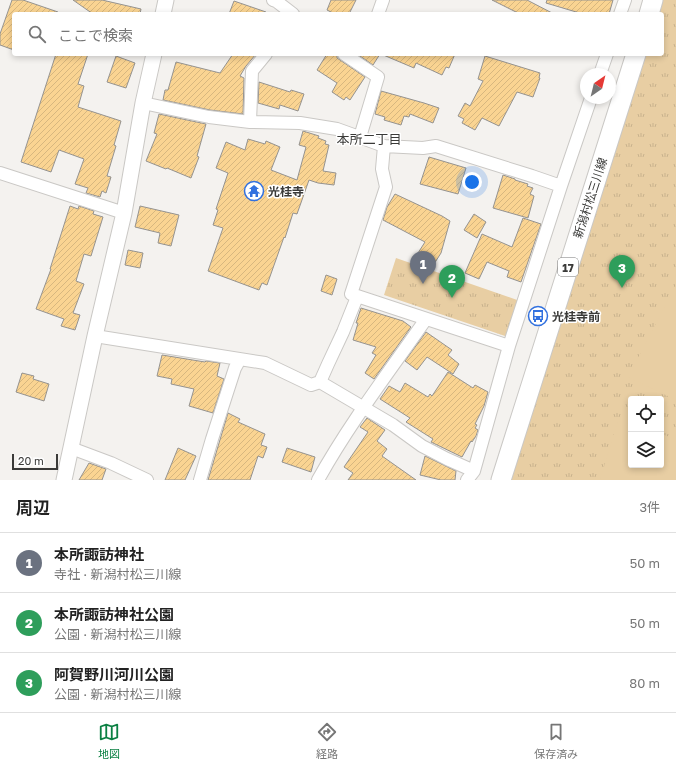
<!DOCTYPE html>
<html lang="ja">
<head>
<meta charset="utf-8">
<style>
	:root { --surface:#fff; --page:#f6f6f6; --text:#222; --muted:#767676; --line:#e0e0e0; --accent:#0b8043 }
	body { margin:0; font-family:"Golos Text","Noto Sans JP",sans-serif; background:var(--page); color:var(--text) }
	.controls { position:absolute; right:12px; bottom:12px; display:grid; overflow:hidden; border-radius:4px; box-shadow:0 2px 6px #0003 }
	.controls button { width:36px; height:36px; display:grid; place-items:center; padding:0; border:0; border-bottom:1px solid var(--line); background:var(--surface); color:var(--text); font:20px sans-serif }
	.compass { position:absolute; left:580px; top:68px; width:36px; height:36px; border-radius:50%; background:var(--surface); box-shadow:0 2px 6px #0003; rotate:35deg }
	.scale { position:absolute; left:12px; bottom:10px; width:46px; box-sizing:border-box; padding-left:4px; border:2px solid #3a3a38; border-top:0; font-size:11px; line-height:14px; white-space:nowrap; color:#3a3a38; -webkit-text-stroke:3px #fff; paint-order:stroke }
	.you { position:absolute; left:472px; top:182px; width:14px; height:14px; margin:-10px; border:3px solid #fff; border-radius:50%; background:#1a73e8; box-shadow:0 0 0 6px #1a73e833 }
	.badge { display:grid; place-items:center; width:26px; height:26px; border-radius:50%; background:var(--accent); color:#fff; font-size:13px; font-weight:700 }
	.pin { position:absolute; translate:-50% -33px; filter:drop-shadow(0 1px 2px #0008) }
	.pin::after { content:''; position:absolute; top:21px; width:14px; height:12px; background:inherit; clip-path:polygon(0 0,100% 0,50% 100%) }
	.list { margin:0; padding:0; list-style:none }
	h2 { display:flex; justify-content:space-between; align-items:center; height:52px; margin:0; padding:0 16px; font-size:17px }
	h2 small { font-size:13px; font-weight:400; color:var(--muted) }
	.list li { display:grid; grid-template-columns:26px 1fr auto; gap:12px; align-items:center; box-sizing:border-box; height:60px; padding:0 16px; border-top:1px solid var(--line) }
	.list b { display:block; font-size:15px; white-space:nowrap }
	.list p { margin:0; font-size:13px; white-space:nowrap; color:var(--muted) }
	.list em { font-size:13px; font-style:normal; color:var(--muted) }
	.icon { flex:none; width:22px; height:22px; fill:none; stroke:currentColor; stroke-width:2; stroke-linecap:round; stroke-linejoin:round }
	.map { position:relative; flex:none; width:676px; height:480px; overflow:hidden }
	.search { position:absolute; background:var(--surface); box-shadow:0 2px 6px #0003; left:12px; right:12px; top:12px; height:44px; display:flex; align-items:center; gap:10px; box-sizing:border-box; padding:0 14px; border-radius:4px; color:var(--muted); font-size:15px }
	.sheet { height:232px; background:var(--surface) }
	nav { display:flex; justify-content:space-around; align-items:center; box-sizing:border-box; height:56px; border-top:1px solid var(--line); background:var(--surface); font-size:11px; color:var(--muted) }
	nav a { display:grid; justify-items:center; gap:2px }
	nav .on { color:var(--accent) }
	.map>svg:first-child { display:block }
	.grass { fill:url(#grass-tufts); fill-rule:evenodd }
	.garden { fill:#e8cea3 }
	.building { fill:url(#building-hatch); stroke:#959390 }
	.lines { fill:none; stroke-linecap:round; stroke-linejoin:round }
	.minor-casing { stroke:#cac8c5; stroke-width:14 }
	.tertiary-casing { stroke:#cac8c5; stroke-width:17 }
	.primary-casing { stroke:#cac8c5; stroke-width:21 }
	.minor { stroke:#fff; stroke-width:12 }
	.tertiary { stroke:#fff; stroke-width:15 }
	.primary { stroke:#fff; stroke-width:19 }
	.labels { text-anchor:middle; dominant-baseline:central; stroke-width:3; stroke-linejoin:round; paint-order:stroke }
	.shield { fill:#fff; stroke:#757574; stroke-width:1 }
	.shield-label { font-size:11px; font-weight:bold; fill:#3a3a38 }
	.poi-label { font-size:12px; font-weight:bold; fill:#3a3a38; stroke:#fff; text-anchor:start }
	.street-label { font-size:12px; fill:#3a3a38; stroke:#fff }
	.neighbourhood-label { font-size:13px; fill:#3a3a38; stroke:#fff }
</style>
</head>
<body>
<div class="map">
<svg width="676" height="480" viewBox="0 0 676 480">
	<defs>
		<pattern id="grass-tufts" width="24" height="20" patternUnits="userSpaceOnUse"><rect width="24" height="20" fill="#e8cea3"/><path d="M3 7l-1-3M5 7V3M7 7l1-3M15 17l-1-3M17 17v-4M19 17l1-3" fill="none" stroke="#c8b28d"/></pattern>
		<pattern id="building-hatch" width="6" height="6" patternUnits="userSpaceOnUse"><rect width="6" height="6" fill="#fad492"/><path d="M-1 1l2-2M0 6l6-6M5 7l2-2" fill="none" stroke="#d7b77f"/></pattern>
	</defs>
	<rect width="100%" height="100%" fill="#f4f2ef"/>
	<path class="grass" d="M654 0H676V480H507L639 54H662V14H650ZM631 399H661V465H631Z
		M396 258 520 301 508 337 384 295Z"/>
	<path class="garden" d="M676 285V400L628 377Z
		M618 421 631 425V465H661V434L676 439V480H600Z"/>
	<path class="building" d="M12 0H23L58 12 57 14H14V50L0 45V34Z
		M73 0H102L141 9 140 14H93Z
		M331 0H356L349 14H335L327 10Z
		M492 0H527L554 14H520Z
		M547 0H613L609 14H583L546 3Z
		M234 1 266 12V14H229Z
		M56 54H88L78 84 84 86 78 107 121 121 114 145 116 146 107 176 111 177 106 193 102 191 100 197 86 193 88 188 75 184 84 159 59 150 51 172 21 162Z
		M233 54H256L246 66 240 76 244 78 243 114 210 110 163 100 165 90H168L176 62 220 73Z
		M327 54H337V58L340 60 365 77 350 100 346 97 344 100 332 92 337 83 317 70Z
		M357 54H380L373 65Z
		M381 54H455L449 68 446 67 442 75 416 63 414 68Z
		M116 56 135 63 126 88 107 82Z
		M485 56 540 73 539 78H540L533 97 517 92 499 126 482 118 475 130 462 123 464 119 458 116 465 103 470 106 483 81 478 79Z
		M259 82 290 92 291 90 304 94 298 111 280 105 279 109 258 103Z
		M381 91 424 103 439 108 433 123 410 114 409 117 404 116 401 125 384 120 385 117 375 114Z
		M159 114 206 124 197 156 199 157 191 178 167 168 166 169 146 161 157 134 154 133Z
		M303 131 319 136 318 138 326 141 325 144 329 145 323 171 336 173 334 185 318 183 309 180 297 214 293 213 285 238 284 237 267 285 262 283 259 290 208 271 223 228 213 225 218 210 216 209 228 173 216 168 226 142 245 150 248 139 265 144 266 141 280 147 271 170 297 180 306 147 299 145Z
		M429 157 466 168 458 194 420 184Z
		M503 175 515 179V180L528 184 527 186 533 188 530 194 534 196 528 218 493 208Z
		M395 194 442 216 450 221 441 253 434 264 418 253 425 242 383 220 387 207Z
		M70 206 78 209 79 206 94 211 93 214 103 217 91 256 84 254 76 281 84 284 73 313 80 315 75 330 61 326 64 319 36 309 51 269H50Z
		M140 206 179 215 171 246 158 243 160 233 135 227Z
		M474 214 486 222 477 238 464 230Z
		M523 218 541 224 521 282 507 277 509 271 487 262 479 279 465 273 482 234 512 247Z
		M128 250 143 253 140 268 125 265Z
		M326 275 337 279 332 295 321 291Z
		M361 308 403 321 411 327 374 379 365 373 376 355 372 353 376 347 353 340 358 323H356Z
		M426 332 452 350 448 355 459 364 453 374 427 357 417 370 405 361Z
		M162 355 205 362 206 361 220 363 217 376 224 379 213 413 189 406 194 389 171 384 172 379 157 376Z
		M448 372 473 388 475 385 488 392 484 406 475 424 477 425 475 428 478 430 476 436 472 442 471 441 462 457 431 442 433 439 406 422 410 418 380 399 389 386 400 392 405 383 428 397 430 394 432 396Z
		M22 373 34 376 33 379 49 384 44 401 16 392Z
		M228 413 240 419 238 422 265 434 261 445 267 447 263 458 258 456 250 480H208Z
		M367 418 385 430 377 441 387 449 382 456 416 480H348L353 473 344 467 368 432 360 427Z
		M178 448 196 456 185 480H165Z
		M287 448 315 457 311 472 282 462Z
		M425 456 456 471 455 480H441L420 475Z
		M89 463 106 469 102 480H79Z"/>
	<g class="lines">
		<g class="minor-casing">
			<path id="minor" d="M273 0 276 1 293 14
				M378 14 383 0
				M620 14 625 0
				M344 54 378 77 360 137
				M600 74 607 54
				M143 103 209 117 250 122 300 123 337 129 384 146 423 148 436 146 532 176 561 186
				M250 122 252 71 266 54
				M384 146 382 169 386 187 351 294 509 346
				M0 173 124 213
				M95 336 265 363 311 385 320 382 393 425 422 446 447 459 474 471
				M320 382 328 364 343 332 357 297
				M71 448 111 463 147 480
				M200 480 212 439 235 368 240 359
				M318 480C349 424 389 372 426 319
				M467 480 474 471 509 346 561 186 591 98"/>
		</g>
		<g class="tertiary-casing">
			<path id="tertiary" d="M163 14 166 0
				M64 480 95 336 124 213 143 103 154 54"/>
		</g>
		<g class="primary-casing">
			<path id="primary" d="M649 14 653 0
				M501 480 636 54"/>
		</g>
		<use href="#minor" class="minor"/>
		<use href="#tertiary" class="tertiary"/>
		<use href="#primary" class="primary"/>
	</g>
	<defs>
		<g id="temple-ring" transform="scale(1)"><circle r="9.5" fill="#fff" stroke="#3271df" stroke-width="1.5"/><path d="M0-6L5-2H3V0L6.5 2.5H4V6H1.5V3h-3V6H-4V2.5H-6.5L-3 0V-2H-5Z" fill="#3271df"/></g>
		<g id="bus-ring" transform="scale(1)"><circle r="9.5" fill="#fff" stroke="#3271df" stroke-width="1.5"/><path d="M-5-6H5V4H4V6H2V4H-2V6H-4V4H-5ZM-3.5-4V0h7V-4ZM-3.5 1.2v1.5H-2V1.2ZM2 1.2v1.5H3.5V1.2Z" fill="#3271df"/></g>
	</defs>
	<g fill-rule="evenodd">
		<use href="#temple-ring" x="254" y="191"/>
		<use href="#bus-ring" x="538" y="316"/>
	</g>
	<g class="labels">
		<rect class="shield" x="558" y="258" width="20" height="18" rx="3"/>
		<g class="shield-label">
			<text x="568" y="267">17</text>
		</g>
		<g class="poi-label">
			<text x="268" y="191">光桂寺</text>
			<text x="552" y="316">光桂寺前</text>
		</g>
		<g class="street-label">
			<text transform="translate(590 198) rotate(-72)">新潟村松三川線</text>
		</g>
		<g class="neighbourhood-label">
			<text x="369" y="139">本所二丁目</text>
		</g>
	</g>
</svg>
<div class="controls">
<button><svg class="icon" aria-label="locate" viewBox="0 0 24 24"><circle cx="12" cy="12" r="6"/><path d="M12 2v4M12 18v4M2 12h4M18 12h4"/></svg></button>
<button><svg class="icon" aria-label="layers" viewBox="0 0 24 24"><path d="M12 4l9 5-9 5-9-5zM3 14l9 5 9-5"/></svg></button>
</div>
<svg class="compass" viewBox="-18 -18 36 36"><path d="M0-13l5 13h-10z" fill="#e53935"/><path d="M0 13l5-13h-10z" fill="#767676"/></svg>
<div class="scale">20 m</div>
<div class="you"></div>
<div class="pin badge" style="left:423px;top:284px;background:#6b7280">1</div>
<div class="pin badge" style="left:452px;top:298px;background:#2e9e5b">2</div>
<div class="pin badge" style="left:622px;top:288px;background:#2e9e5b">3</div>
<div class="search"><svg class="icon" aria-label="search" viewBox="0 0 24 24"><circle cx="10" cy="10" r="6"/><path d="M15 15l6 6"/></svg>ここで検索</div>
</div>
<section class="sheet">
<h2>周辺<small>3件</small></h2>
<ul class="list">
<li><span class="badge" style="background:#6b7280">1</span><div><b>本所諏訪神社</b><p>寺社 · 新潟村松三川線</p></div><em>50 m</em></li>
<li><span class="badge" style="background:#2e9e5b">2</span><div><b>本所諏訪神社公園</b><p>公園 · 新潟村松三川線</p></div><em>50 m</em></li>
<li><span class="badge" style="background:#2e9e5b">3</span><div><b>阿賀野川河川公園</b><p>公園 · 新潟村松三川線</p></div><em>80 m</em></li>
</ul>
</section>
<nav>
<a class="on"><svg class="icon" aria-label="map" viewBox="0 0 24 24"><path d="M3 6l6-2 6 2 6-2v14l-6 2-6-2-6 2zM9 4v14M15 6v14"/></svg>地図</a>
<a><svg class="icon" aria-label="directions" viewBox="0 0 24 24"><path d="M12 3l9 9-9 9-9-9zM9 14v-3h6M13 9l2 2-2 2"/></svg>経路</a>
<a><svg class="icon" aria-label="saved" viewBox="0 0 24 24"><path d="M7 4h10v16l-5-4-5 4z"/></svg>保存済み</a>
</nav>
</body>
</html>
